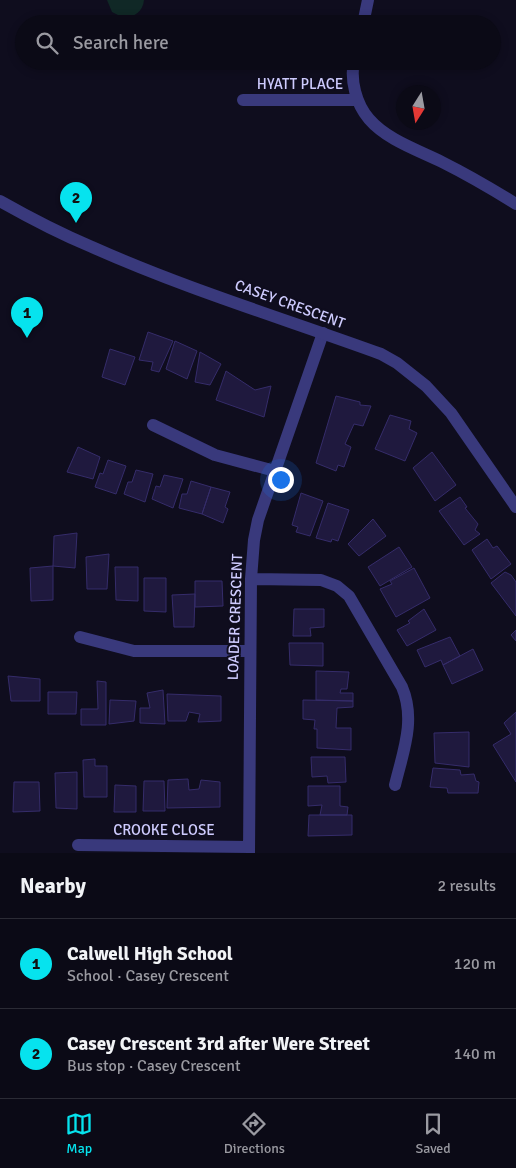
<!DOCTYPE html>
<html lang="en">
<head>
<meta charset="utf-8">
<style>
	:root { --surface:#0b0a16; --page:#14131f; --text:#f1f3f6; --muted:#9a9aa1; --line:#2b2b35; --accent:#06e3ee }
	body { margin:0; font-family:Signika,sans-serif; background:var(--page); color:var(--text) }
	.compass { position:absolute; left:396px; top:85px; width:45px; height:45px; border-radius:50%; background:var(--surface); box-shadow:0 2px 8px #0003; rotate:191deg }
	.you { position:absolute; left:280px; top:479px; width:18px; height:18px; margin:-12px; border:4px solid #fff; border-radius:50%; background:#1a73e8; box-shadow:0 0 0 8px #1a73e833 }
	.badge { display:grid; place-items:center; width:32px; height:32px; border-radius:50%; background:var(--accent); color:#111; font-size:16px; font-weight:700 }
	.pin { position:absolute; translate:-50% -41px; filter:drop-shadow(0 1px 2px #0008) }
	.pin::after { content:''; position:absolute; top:26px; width:18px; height:15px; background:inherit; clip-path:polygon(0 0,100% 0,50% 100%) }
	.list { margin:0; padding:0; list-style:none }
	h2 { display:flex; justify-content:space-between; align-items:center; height:65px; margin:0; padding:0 20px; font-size:21px }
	h2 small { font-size:16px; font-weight:400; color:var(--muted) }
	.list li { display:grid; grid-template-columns:32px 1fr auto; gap:15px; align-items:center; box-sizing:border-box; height:90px; padding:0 20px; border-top:1px solid var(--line) }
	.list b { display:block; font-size:19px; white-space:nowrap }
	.list p { margin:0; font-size:16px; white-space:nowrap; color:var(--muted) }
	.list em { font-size:16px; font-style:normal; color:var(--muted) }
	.icon { flex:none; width:28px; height:28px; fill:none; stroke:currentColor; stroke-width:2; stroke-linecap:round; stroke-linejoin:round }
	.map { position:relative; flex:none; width:516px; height:853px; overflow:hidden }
	.search { position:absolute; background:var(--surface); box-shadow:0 2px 8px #0003; left:15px; right:15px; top:15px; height:55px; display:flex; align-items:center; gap:12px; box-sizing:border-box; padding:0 18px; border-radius:28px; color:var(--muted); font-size:19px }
	.sheet { height:245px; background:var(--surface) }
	nav { display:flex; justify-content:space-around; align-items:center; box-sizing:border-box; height:70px; border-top:1px solid var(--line); background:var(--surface); font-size:14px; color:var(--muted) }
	nav a { display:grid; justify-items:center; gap:2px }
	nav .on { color:var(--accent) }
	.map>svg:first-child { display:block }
	.green { fill:#102826 }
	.building { fill:#1f193e; stroke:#352c6a }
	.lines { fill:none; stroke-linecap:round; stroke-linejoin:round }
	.minor { stroke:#39397c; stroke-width:12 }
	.tertiary { stroke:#39397c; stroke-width:12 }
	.labels { text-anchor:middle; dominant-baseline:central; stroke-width:4; stroke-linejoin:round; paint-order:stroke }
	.street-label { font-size:15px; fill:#cecbfe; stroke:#0f0d1e }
</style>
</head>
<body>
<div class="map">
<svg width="516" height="853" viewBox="0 0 516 853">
	<rect width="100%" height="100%" fill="#0f0d1e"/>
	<path class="green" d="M107 0H144C143 11 135 17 124 18L112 12Z"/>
	<path class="building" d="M148 332 173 341 159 372 151 370 153 362 139 360Z
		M175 341 197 351 187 379 166 369Z
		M110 349 135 357 125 385 102 377Z
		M200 352 221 364 210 385 195 382Z
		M226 371 255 390 271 386 264 417 216 400Z
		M336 396 360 402V405L371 406 363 426 354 424 345 444 351 447 344 467 338 465 336 471 316 463Z
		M390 415 411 421 409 429 417 433 405 461 375 449Z
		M78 447 100 457 93 479 67 472Z
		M432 452 456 485 435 501 413 468Z
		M108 460 126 466 116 494 95 487 100 473 103 474Z
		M136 470 153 474 145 502 124 494 128 482H132Z
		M164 475 183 479 173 508 152 499 156 486 160 487Z
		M191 481 211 487 202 514 179 508 182 494H187Z
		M211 487 230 492 225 507 228 509 223 523 202 514Z
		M301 493 323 501 310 536 296 532 298 527 292 525Z
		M460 497 467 507 465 508 478 524 475 530 480 534 464 545 439 511Z
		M328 503 349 510 338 541 332 539 331 542 316 538Z
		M373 519 386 536 359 556 348 544Z
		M77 533 75 568 53 566 54 536Z
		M487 539 493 548 497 546 511 564 491 579 472 550Z
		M399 547 412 567 380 586 368 567Z
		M109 554 107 589H87L86 557Z
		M53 566V600L31 601 30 568Z
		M115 567H138V601L116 600Z
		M414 568 430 598 396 617 380 589 392 584 390 581Z
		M505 572 511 575 516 582V616L491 583Z
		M144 578H166V612L144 611Z
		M195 581H222L223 606 195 607Z
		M195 594 194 627H174L172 595Z
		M294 609H324V627L310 628 311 636H293Z
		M424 609 436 630 407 646 397 630 410 623 408 621Z
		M516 630V641L511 635Z
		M450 637 460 656 443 665 441 660 425 667 417 650Z
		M289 643H323V666L290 665Z
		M473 649 483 670 452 684 443 665Z
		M316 671 349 672 347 689H341L340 693H353V701L316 700Z
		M8 676 40 679V701H11Z
		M97 681 106 682V725H81V709H98Z
		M163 690 165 724 140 723V708H150L147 693Z
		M48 692H77L76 714H48Z
		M167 694 221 696V721L198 722 200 714 189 712 186 721H168Z
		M110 700 136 701 134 721 109 724Z
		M303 700 353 701V707L337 708 336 728H351V750L317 748V729H314L315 720 303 719Z
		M516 712V782L493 745 511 734 504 723Z
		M469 732V767L435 763 434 733Z
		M311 757H345L346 782 328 783 327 776 312 777Z
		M95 759V766H107V797H84L83 760Z
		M433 768 460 770 461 775 474 774 476 781 479 782 478 793H448L447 788 430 787Z
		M77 772V809L56 808 55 773Z
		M188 779 189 790 199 789 201 780 220 782V807L167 808 168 780Z
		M144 781H164L165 811H143Z
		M14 782H39L40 811 13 812Z
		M115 785 136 786V812H114Z
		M308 786H340V806L348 807 347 815H320L322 805 308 806Z
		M309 815H352V835L308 836Z"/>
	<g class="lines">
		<path class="minor" d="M363 24 368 0
			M354 61C350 80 356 104 369 119 387 140 418 150 442 162 468 175 492 189 516 204
			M243 100H357
			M153 425 215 455 275 471
			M251 579 321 580 337 586 349 596 402 687C416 720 403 752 395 785
			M80 637 134 651H250
			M78 845 249 847
			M249 853 251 579 254 540 258 520 323 333"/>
		<path class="tertiary" d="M0 201C30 218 61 234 92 247 186 289 285 319 381 354L397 363 426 386 451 413 516 507"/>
	</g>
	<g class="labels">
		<g class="street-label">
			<text x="300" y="84">HYATT PLACE</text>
			<text transform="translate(290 304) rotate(20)">CASEY CRESCENT</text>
			<text transform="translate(235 617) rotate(-88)">LOADER CRESCENT</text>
			<text x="164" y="830">CROOKE CLOSE</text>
		</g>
	</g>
</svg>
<svg class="compass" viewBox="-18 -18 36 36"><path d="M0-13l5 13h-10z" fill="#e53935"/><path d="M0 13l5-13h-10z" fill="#9a9aa1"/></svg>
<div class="you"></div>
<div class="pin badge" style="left:27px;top:338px">1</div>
<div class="pin badge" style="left:76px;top:223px">2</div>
<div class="search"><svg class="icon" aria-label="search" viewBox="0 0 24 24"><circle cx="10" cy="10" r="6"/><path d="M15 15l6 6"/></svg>Search here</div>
</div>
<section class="sheet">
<h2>Nearby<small>2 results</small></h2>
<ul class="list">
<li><span class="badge">1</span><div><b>Calwell High School</b><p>School · Casey Crescent</p></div><em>120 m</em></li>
<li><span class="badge">2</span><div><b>Casey Crescent 3rd after Were Street</b><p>Bus stop · Casey Crescent</p></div><em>140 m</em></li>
</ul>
</section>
<nav>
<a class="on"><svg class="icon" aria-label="map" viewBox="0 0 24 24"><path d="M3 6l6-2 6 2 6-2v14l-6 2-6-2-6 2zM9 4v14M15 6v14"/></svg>Map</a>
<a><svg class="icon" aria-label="directions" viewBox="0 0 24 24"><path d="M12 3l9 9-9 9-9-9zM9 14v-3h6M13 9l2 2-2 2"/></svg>Directions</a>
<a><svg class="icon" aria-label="saved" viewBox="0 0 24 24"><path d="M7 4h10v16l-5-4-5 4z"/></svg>Saved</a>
</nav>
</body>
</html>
